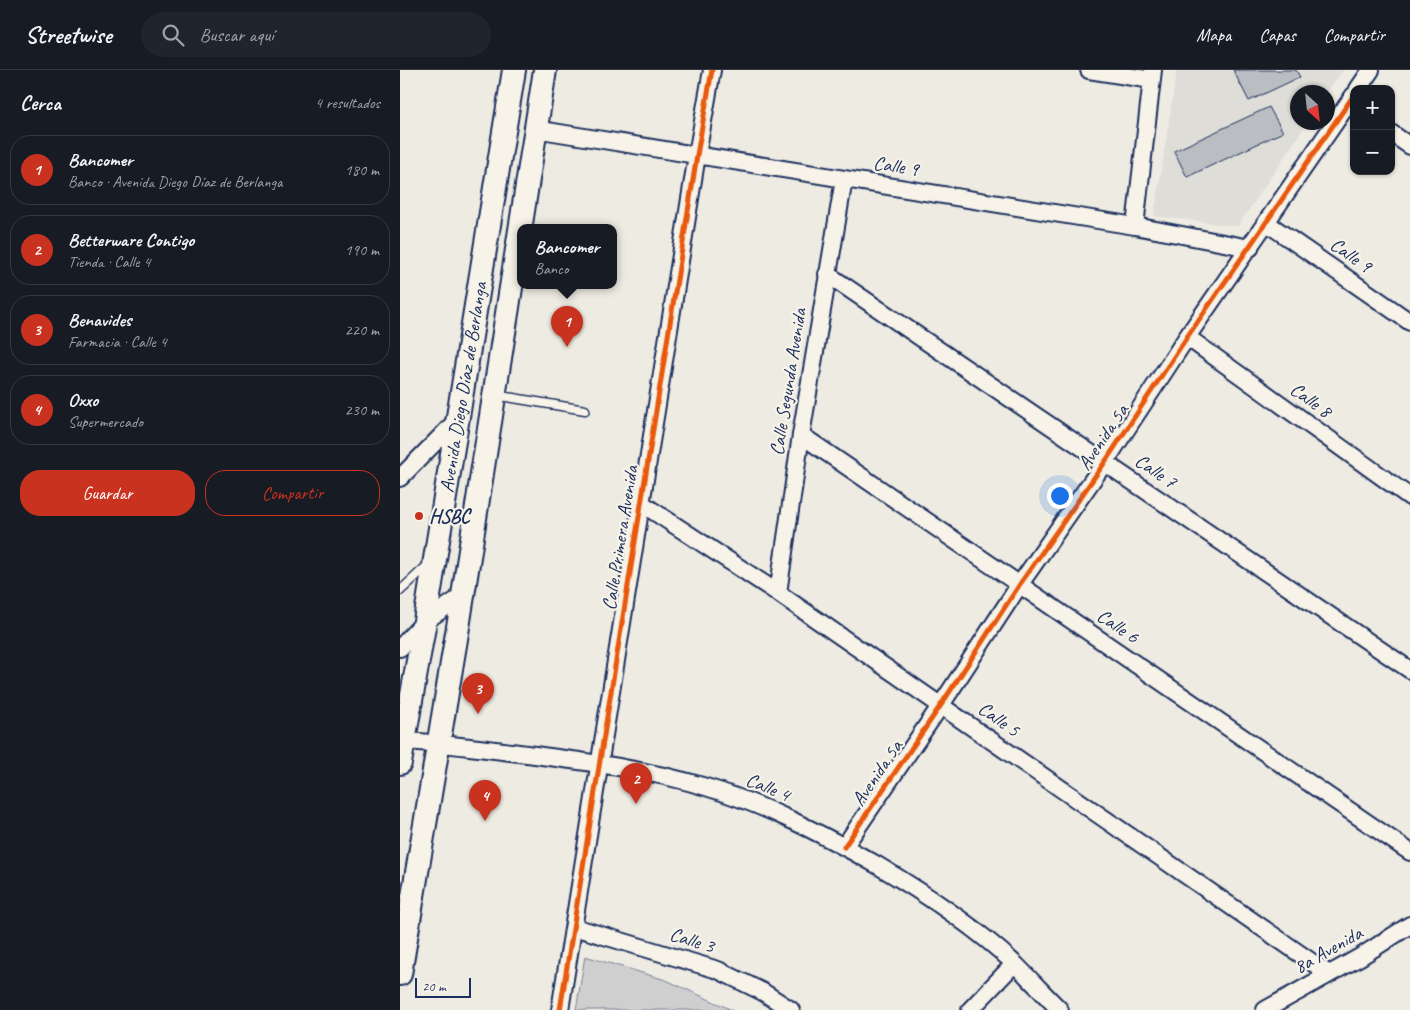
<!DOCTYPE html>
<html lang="es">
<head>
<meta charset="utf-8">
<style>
	:root { --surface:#171b24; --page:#20242c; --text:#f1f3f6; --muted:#9ea1a6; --line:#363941; --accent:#c8321e }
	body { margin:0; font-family:Caveat,sans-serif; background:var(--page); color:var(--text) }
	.controls { position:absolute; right:15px; top:15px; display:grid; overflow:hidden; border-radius:10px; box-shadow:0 1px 4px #0004 }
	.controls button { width:45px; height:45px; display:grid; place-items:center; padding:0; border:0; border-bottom:1px solid var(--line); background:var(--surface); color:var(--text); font:25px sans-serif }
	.compass { position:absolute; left:890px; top:15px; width:45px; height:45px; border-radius:50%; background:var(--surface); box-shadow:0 1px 4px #0004; rotate:153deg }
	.scale { position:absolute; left:15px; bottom:12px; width:56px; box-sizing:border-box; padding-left:5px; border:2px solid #1b2f5e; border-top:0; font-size:14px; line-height:18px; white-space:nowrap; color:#1b2f5e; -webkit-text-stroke:4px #f7f3e8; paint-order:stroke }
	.you { position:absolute; left:659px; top:425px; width:18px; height:18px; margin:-12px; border:4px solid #fff; border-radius:50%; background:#1a73e8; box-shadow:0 0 0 8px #1a73e833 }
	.badge { display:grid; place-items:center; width:32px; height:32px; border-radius:50%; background:var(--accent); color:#fff; font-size:16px; font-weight:700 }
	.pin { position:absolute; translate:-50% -41px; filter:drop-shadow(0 1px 2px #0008) }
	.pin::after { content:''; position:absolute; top:26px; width:18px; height:15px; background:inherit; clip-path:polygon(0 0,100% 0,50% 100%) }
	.popup { position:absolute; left:117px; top:154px; width:100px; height:65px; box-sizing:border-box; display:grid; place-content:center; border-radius:10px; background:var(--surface); filter:drop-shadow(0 1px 4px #0005); font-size:16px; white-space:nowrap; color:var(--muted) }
	.popup b { font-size:19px; color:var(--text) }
	.popup::after { content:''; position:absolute; left:50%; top:100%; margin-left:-10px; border:10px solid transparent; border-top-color:var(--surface) }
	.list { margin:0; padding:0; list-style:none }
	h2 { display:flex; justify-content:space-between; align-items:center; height:65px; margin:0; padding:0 20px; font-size:21px }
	h2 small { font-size:16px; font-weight:400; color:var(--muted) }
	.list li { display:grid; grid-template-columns:32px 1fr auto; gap:15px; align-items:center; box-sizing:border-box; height:70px; margin:0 10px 10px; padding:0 10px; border:1px solid var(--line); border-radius:20px }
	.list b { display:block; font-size:19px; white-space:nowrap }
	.list p { margin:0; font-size:16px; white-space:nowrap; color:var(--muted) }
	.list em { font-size:16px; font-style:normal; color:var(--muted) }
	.actions { display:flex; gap:10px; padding:15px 20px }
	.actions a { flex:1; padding:11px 0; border:1px solid var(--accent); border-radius:20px; text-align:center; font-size:18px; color:var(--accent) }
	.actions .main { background:var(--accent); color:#fff }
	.icon { flex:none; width:28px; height:28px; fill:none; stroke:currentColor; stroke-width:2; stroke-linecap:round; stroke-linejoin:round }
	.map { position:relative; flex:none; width:1010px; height:940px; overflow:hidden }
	header { display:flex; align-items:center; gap:30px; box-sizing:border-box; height:70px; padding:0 25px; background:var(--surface); border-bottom:1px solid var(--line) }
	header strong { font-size:24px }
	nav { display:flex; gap:28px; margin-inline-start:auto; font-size:18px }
	.search { width:350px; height:45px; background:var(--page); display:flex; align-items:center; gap:12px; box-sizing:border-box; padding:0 18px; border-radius:28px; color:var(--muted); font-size:19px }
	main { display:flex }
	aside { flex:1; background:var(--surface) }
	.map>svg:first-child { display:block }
	.built { fill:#deddd8 }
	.green { fill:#cfcfcf; stroke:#757f96 }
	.building { fill:#babdc2; stroke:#1b2f5e }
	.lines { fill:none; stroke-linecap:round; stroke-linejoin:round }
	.service-casing { stroke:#1b2f5e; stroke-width:11 }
	.minor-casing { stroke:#1b2f5e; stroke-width:20 }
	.secondary-casing { stroke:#1b2f5e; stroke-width:26 }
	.service { stroke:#f7f3e8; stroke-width:8 }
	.minor { stroke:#f7f3e8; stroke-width:16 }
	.secondary { stroke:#f7f3e8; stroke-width:22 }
	.cycleway-casing { stroke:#f7f3e8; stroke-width:8 }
	.cycleway { stroke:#e8590c; stroke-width:5 }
	.poi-dot { fill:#c8321e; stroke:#f7f3e8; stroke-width:2 }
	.labels { text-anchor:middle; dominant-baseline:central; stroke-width:4.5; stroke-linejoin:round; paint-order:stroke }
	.street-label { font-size:20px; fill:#1b2f5e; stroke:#f7f3e8 }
	.poi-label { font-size:20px; font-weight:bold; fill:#1b2f5e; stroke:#f7f3e8; text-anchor:start }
</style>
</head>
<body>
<header>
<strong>Streetwise</strong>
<div class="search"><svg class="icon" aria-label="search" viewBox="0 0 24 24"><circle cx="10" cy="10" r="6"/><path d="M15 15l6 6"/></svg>Buscar aquí</div>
<nav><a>Mapa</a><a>Capas</a><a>Compartir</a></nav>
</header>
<main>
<aside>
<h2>Cerca<small>4 resultados</small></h2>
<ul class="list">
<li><span class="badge">1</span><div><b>Bancomer</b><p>Banco · Avenida Diego Díaz de Berlanga</p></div><em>180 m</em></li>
<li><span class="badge">2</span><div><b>Betterware Contigo</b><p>Tienda · Calle 4</p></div><em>190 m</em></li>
<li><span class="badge">3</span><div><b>Benavides</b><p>Farmacia · Calle 4</p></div><em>220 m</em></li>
<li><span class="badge">4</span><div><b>Oxxo</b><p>Supermercado</p></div><em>230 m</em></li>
</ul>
<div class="actions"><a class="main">Guardar</a><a>Compartir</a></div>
</aside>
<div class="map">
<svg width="1010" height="940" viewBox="0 0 1010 940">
	<rect width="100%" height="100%" fill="#eeebe2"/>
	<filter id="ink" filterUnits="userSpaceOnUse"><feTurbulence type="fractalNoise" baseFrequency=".02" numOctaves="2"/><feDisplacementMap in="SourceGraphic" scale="10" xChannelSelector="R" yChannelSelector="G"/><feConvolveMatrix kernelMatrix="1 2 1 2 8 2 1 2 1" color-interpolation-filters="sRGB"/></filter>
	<g filter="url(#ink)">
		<path class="built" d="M777 0H943L927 22H898V52L907 53 838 156 754 146Z"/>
		<path class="green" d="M185 886 266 910 332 940H176Z"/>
		<path class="building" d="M833 0H896L900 7 849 31Z
			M869 37 883 62 787 107 774 81Z"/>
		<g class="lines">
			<g class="service-casing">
				<path id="service" d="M95 325 185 340
					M0 521 28 495"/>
			</g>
			<g class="minor-casing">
				<path id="minor" d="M689 0 752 10
					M958 19 971 0
					M135 59 735 156 850 178
					M991 63 1010 76
					M867 153 1010 252
					M735 156 753 0
					M427 204 1010 600
					M787 267 1010 427
					M401 365 1010 782
					M0 408 58 349
					M241 433 378 523 929 904
					M378 523 401 365 444 109
					M0 578 25 551 61 527
					M3 671C45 673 86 679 127 684 187 692 247 699 306 717 366 735 422 764 477 795 526 824 573 855 615 894 630 909 645 925 660 940
					M444 777 541 635 620 514 705 392 787 267 954 25
					M174 857 318 900 363 922 391 940
					M160 940 297 85 312 0
					M570 940 614 894
					M865 940 960 887 1010 855"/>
			</g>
			<g class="secondary-casing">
				<g id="secondary">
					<path id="s1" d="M0 693 25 551 114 0"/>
					<path d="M0 904 59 551 145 0"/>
				</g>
			</g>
			<use href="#service" class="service"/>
			<use href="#minor" class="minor"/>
			<use href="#secondary" class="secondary"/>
			<g class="cycleway-casing">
				<path id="cycleway" d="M444 777 541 635 620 514 705 392 787 267 954 25
					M160 940 297 85 312 0"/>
			</g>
			<use href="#cycleway" class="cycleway"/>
		</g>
	</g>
	<circle class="poi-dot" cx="19" cy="446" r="5"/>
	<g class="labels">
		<g class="street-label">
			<text transform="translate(496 96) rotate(9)">Calle 9</text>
			<text transform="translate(951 185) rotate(35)">Calle 9</text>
			<text transform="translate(388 312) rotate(-81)">Calle Segunda Avenida</text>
			<text stroke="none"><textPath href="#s1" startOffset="381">Avenida Diego Díaz de Berlanga</textPath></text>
			<text transform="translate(911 330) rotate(36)">Calle 8</text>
			<text transform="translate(703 367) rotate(-56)">Avenida 5a</text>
			<text transform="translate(756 401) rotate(34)">Calle 7</text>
			<text transform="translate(220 468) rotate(-81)">Calle Primera Avenida</text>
			<text transform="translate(718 556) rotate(34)">Calle 6</text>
			<text transform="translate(599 649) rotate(35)">Calle 5</text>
			<text transform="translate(477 703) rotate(-56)">Avenida 5a</text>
			<text transform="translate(368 717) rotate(22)">Calle 4</text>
			<text transform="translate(292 870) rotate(17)">Calle 3</text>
			<text transform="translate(928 880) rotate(-30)">8a Avenida</text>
		</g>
		<g class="poi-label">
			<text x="29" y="446">HSBC</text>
		</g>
	</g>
</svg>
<div class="controls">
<button>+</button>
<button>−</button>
</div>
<svg class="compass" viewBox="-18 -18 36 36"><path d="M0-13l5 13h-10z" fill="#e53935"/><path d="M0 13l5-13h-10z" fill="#9ea1a6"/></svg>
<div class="scale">20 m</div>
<div class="you"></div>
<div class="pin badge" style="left:167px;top:277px">1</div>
<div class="popup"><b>Bancomer</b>Banco</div>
<div class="pin badge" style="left:236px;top:734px">2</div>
<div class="pin badge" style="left:78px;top:644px">3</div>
<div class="pin badge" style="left:85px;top:751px">4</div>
</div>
</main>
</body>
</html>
